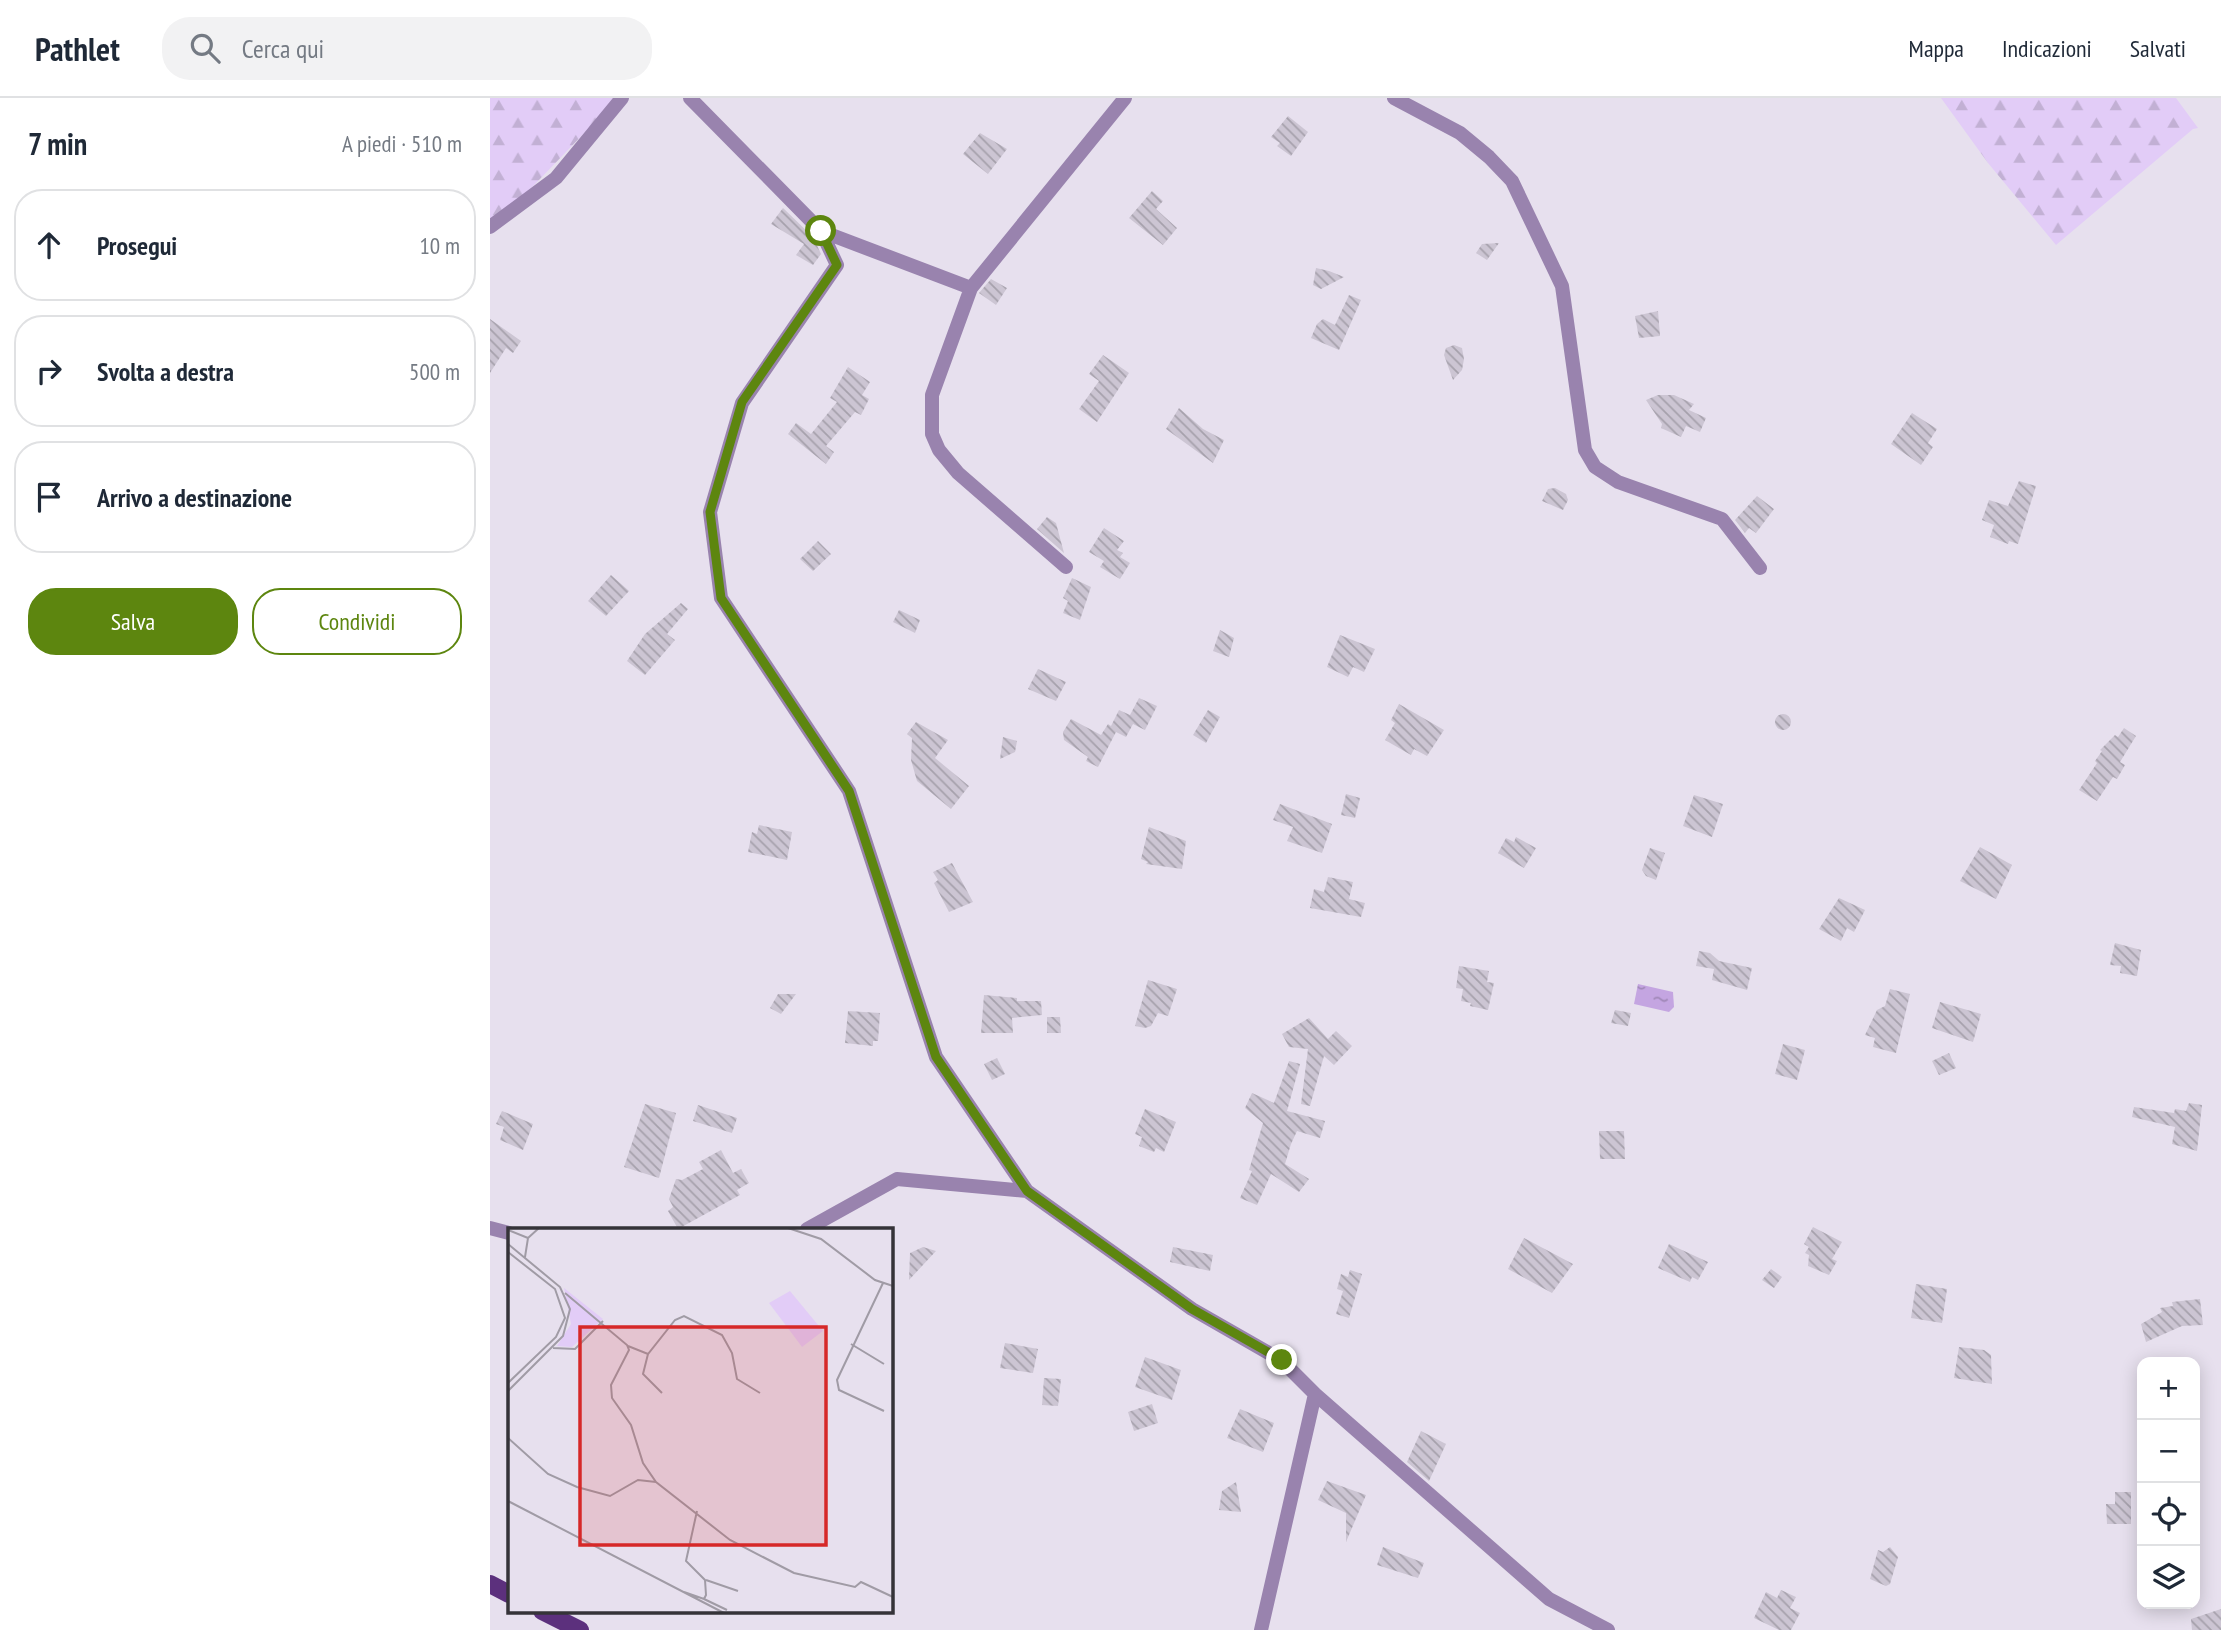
<!DOCTYPE html>
<html lang="it">
<head>
<meta charset="utf-8">
<style>
	:root { --surface:#fff; --page:#f2f2f3; --text:#1f2937; --muted:#747a83; --line:#e0e1e3; --accent:#5d860f }
	body { margin:0; font-family:"PT Sans Narrow",sans-serif; background:var(--page); color:var(--text) }
	.controls { position:absolute; right:21px; bottom:21px; display:grid; overflow:hidden; border-radius:14px; box-shadow:0 4px 18px #0003 }
	.controls button { width:63px; height:63px; display:grid; place-items:center; padding:0; border:0; border-bottom:2px solid var(--line); background:var(--surface); color:var(--text); font:35px sans-serif }
	.stop { position:absolute; width:21px; height:21px; margin:-16px; border:5px solid #5d860f; border-radius:50%; background:#fff }
	.stop.end { background:#5d860f; border-color:#fff; box-shadow:0 2px 7px #0008 }
	.list { margin:0; padding:0; list-style:none }
	h2 { display:flex; justify-content:space-between; align-items:center; height:91px; margin:0; padding:0 28px; font-size:30px }
	h2 small { font-size:23px; font-weight:400; color:var(--muted) }
	.list li { display:grid; grid-template-columns:46px 1fr auto; gap:21px; align-items:center; box-sizing:border-box; height:112px; margin:0 14px 14px; padding:0 14px; border:2px solid var(--line); border-radius:28px }
	.list b { display:block; font-size:26px; white-space:nowrap }
	.list em { font-size:23px; font-style:normal; color:var(--muted) }
	.actions { display:flex; gap:14px; padding:21px 28px }
	.actions a { flex:1; padding:16px 0; border:2px solid var(--accent); border-radius:28px; text-align:center; font-size:24px; color:var(--accent) }
	.actions .main { background:var(--accent); color:#fff }
	.icon { flex:none; width:38px; height:38px; fill:none; stroke:currentColor; stroke-width:2; stroke-linecap:round; stroke-linejoin:round }
	.map { position:relative; flex:none; width:1731px; height:1532px; overflow:hidden }
	header { display:flex; align-items:center; gap:42px; box-sizing:border-box; height:98px; padding:0 35px; background:var(--surface); border-bottom:2px solid var(--line) }
	header strong { font-size:33px }
	nav { display:flex; gap:38px; margin-inline-start:auto; font-size:24px }
	.search { width:490px; height:63px; background:var(--page); display:flex; align-items:center; gap:18px; box-sizing:border-box; padding:0 24px; border-radius:28px; color:var(--muted); font-size:26px }
	main { display:flex }
	aside { flex:1; background:var(--surface) }
	.map>svg:first-child { display:block }
	.forest { fill:url(#forest-firs) }
	.water { fill:url(#water-ripples) }
	.building { fill:url(#building-back-hatch) }
	.lines { fill:none; stroke-linecap:round; stroke-linejoin:round }
	.street { stroke:#9983ae; stroke-width:14 }
	.primary { stroke:#5c307d; stroke-width:18 }
	.route { stroke:#5d860f; stroke-width:9 }
	.inset-road { fill:none; stroke:#a09ba5; stroke-width:2 }
	.view { fill:#d62828; fill-opacity:0.15; stroke:#d62828; stroke-width:3.5 }
	.inset-edge { fill:none; stroke:#353338; stroke-width:3.5 }
</style>
</head>
<body>
<header>
<strong>Pathlet</strong>
<div class="search"><svg class="icon" aria-label="search" viewBox="0 0 24 24"><circle cx="10" cy="10" r="6"/><path d="M15 15l6 6"/></svg>Cerca qui</div>
<nav><a>Mappa</a><a>Indicazioni</a><a>Salvati</a></nav>
</header>
<main>
<aside>
<h2>7 min<small>A piedi · 510 m</small></h2>
<ul class="list">
<li><svg class="icon" aria-label="ahead" viewBox="0 0 24 24"><path d="M12 20V5M6 11l6-6 6 6"/></svg><div><b>Prosegui</b></div><em>10 m</em></li>
<li><svg class="icon" aria-label="right" viewBox="0 0 24 24"><path d="M7 20v-9h11M14 6l5 5-5 5"/></svg><div><b>Svolta a destra</b></div><em>500 m</em></li>
<li><svg class="icon" aria-label="arrive" viewBox="0 0 24 24"><path d="M6 21V4h12l-3 4 3 4H6"/></svg><div><b>Arrivo a destinazione</b></div></li>
</ul>
<div class="actions"><a class="main">Salva</a><a>Condividi</a></div>
</aside>
<div class="map">
<svg width="1731" height="1532" viewBox="0 0 1731 1532">
	<defs>
		<pattern id="forest-firs" width="22" height="20" patternUnits="userSpaceOnUse" patternTransform="scale(1.75)"><rect width="22" height="20" fill="#e2ccf7"/><path d="M5 1l3.5 6h-7zM16 11l3.5 6h-7z" fill="#c2b0d4"/></pattern>
		<pattern id="water-ripples" width="26" height="14" patternUnits="userSpaceOnUse" patternTransform="scale(1.75)"><rect width="26" height="14" fill="#c4a5e1"/><path d="M2 4q2-2 4 0t4 0M15 11q2-2 4 0t4 0" fill="none" stroke="#a087b7"/></pattern>
		<pattern id="building-back-hatch" width="6" height="6" patternUnits="userSpaceOnUse" patternTransform="scale(1.75)"><rect width="6" height="6" fill="#ccc5d3"/><path d="M-1 5l2 2M0 0l6 6M5-1l2 2" fill="none" stroke="#a6a1ac"/></pattern>
	</defs>
	<rect width="100%" height="100%" fill="#e7e0ee"/>
	<path class="forest" d="M0 0H128L22 110 0 124Z
		M1451 0H1686L1708 30 1703 31 1566 147 1498 65Z"/>
	<path class="water" d="M1148 886 1183 894 1184 909 1179 914 1144 906Z"/>
	<path class="building" d="M798 18 818 34 801 58 787 48 790 45 781 39Z
		M490 35 517 51 498 76 473 56Z
		M662 93 673 103 666 111 687 130 673 147 639 120Z
		M293 110 323 139 331 156 323 167 306 157 314 146 281 126Z
		M1009 145 997 162 986 155 992 146Z
		M826 170 839 173 854 179 831 191 823 187Z
		M501 181 517 190 506 207 489 195Z
		M859 197 871 202 849 252 821 240 827 226 833 221 845 227Z
		M1168 213 1170 238 1149 240 1145 218Z
		M0 221 31 243 23 255 16 250 0 275Z
		M964 247 972 250 974 261 972 272 963 282 954 257 956 250Z
		M613 257 639 275 607 324 589 311 609 283 599 276Z
		M358 269 380 284 372 297 379 301 371 317 365 314 336 348 344 354 336 366 298 336 306 325 321 336 347 304 340 300Z
		M1168 297H1184L1204 306 1199 312 1216 320 1210 334 1196 328 1191 339 1171 330 1172 326 1156 302Z
		M689 310 713 331 734 342 723 365 676 331Z
		M1422 315 1447 331 1438 345 1443 349 1431 367 1401 346Z
		M1529 383 1546 388 1528 446 1519 443 1518 446 1500 439 1504 427 1492 422 1499 402 1518 408Z
		M1065 390 1076 396 1078 402 1073 412 1052 403 1058 391Z
		M1267 398 1284 411 1266 435 1259 430 1255 435 1245 422Z
		M557 419 566 425 574 455 547 431Z
		M614 430 634 443 627 452 633 455 630 459 640 465 630 481 610 469 614 463 599 454Z
		M328 443 341 456 323 473 310 461Z
		M121 477 139 493 116 518 98 503Z
		M582 480 601 489 590 522 573 515 578 503 573 500Z
		M191 505 198 511 177 536 185 542 155 577 137 563 155 536Z
		M409 512 430 522 425 535 403 524Z
		M730 532 744 540 739 559 723 553Z
		M850 537 885 551 874 574 863 569 858 579 837 569Z
		M548 571 576 584 566 603 538 591Z
		M649 600 667 608 655 632 643 626 636 639 626 634 608 669 596 663 598 659 574 642 573 634 581 621 611 637 618 626 621 628 629 612 640 617Z
		M909 606 954 632 937 658 924 651 921 657 895 642 905 625 901 622Z
		M718 612 730 619 716 645 703 637Z
		M1285 624a8 8 0 1 1 16 0a8 8 0 1 1-16 0Z
		M426 624 458 642 445 660 479 688 461 711 427 683 421 662 422 640 417 636Z
		M1634 630 1646 638 1630 664 1635 667 1627 681 1623 679 1607 703 1589 692 1607 665 1605 663 1612 653 1610 652 1625 637 1628 639Z
		M513 639 527 643 525 654 510 661Z
		M856 696 870 700 865 720 851 717Z
		M1204 697 1233 706 1222 739 1193 728Z
		M790 706 842 726 832 755 797 743 803 729 783 722Z
		M269 727 302 734 297 762 258 754 262 734 267 736Z
		M659 729 696 743 692 771 656 766 658 764 651 761Z
		M1026 739 1046 750 1034 770 1008 755 1016 740 1024 744Z
		M1490 749 1522 767 1506 801 1470 783Z
		M1160 750 1175 755 1166 782 1156 778 1152 772Z
		M462 765 483 804 459 814 444 785 448 782 443 774Z
		M838 779 863 784 859 801 875 805 871 819 820 810 824 791 834 794Z
		M1349 800 1375 812 1364 834 1357 830 1351 843 1329 831Z
		M1625 845 1651 852 1647 878 1630 875 1631 868 1620 867Z
		M1209 853 1220 855 1229 863 1262 870 1257 892 1222 882 1224 871 1206 868Z
		M969 868 999 873 997 884 1004 885 998 912 980 908 981 905 971 903 973 891 966 890Z
		M658 882 687 891 678 918 668 915 661 928 655 930 645 928Z
		M1400 891 1420 896 1406 955 1383 949 1385 940 1375 937 1387 912 1395 908Z
		M288 896H306L291 916 280 910Z
		M494 897 527 900V903H551L552 917 522 920 523 935H491Z
		M1450 904 1491 916 1483 944 1442 930Z
		M1125 912 1141 915 1138 928 1121 925Z
		M358 913 390 915 388 943H383V948L355 945Z
		M557 919H570L571 935H557Z
		M819 920 838 941 846 933 862 948 844 967 834 958 820 1008 811 1006 818 951 799 949 792 936Z
		M1293 946 1315 952 1307 982 1285 976Z
		M1459 955 1466 970 1449 977 1442 963Z
		M507 960 515 976 502 982 494 966Z
		M799 963 810 966 797 1013 835 1023 830 1040 807 1033 801 1046 795 1066 819 1081 809 1094 781 1076 767 1107 750 1100 762 1073 759 1072 773 1025 755 1010 762 995 784 1005Z
		M1699 1005 1712 1007 1707 1053 1682 1046 1685 1029 1642 1019 1644 1009 1684 1015 1685 1011 1696 1013Z
		M155 1006 186 1015 169 1080 134 1069Z
		M208 1007 247 1020 242 1035 203 1023Z
		M655 1011 686 1024 674 1054 666 1050 664 1054 649 1048 652 1039 645 1036Z
		M12 1013 43 1026 33 1052 10 1042 14 1029 6 1026Z
		M1109 1033H1134L1135 1061H1110Z
		M231 1052 243 1075 251 1071 259 1085 247 1092 250 1097 188 1131 178 1113 183 1109 179 1101 186 1081 192 1082 213 1071 209 1064Z
		M1323 1129 1352 1144 1342 1161 1347 1163 1339 1177 1318 1168 1319 1157 1315 1155 1319 1149 1314 1146Z
		M1034 1140 1083 1166 1062 1195 1018 1171Z
		M1179 1146 1218 1164 1208 1182 1202 1179 1200 1184 1168 1170Z
		M433 1149 446 1153 419 1182 420 1155Z
		M683 1149 723 1157 720 1173 680 1164Z
		M1281 1171 1292 1179 1284 1190 1272 1182Z
		M860 1172 872 1176 859 1220 846 1216 853 1193 847 1191 851 1176 858 1179Z
		M1426 1186 1457 1191 1452 1225 1421 1220Z
		M1710 1201 1713 1227 1692 1228 1656 1244 1651 1226 1672 1214 1670 1210 1683 1208 1682 1204Z
		M515 1245 548 1251 543 1275 510 1270Z
		M1469 1249 1494 1252 1501 1257 1502 1286 1464 1280Z
		M655 1259 691 1272 682 1302 645 1289Z
		M554 1280 571 1281 568 1308 552 1307Z
		M662 1306 668 1325 644 1333 638 1314Z
		M750 1311 784 1325 773 1354 737 1340Z
		M931 1333 956 1346 939 1383 917 1364Z
		M837 1383 876 1397 856 1444V1415L828 1402Z
		M746 1384 751 1414 729 1412 732 1393Z
		M1625 1394H1641V1426H1617L1616 1406H1625Z
		M893 1449 934 1465 928 1480 887 1467Z
		M1400 1449 1408 1459 1400 1486 1396 1488 1380 1481 1388 1452 1393 1454Z
		M1291 1492 1306 1499 1300 1510 1310 1515 1301 1532H1289L1264 1520 1276 1494 1287 1500Z
		M1731 1511V1532H1702L1701 1521Z"/>
	<g class="lines">
		<path class="street" d="M200 0 331 133 347 167 252 305 220 414 231 500 359 693 446 959 537 1093 702 1211 791 1262 825 1296 1059 1501 1118 1532
			M904 0 970 35 999 59 1022 83 1072 188 1095 352 1105 369 1128 384 1232 421 1270 470
			M0 129 66 80 132 0
			M331 133 481 190 635 0
			M481 190 442 297V336L449 352 468 375 576 469
			M0 1130 19 1135
			M317 1131 407 1081 537 1093
			M771 1532 825 1296"/>
		<path class="primary" d="M0 1486 19 1496
			M52 1513 90 1532"/>
	</g>
	<g class="lines">
		<path class="route" d="M331 133 347 167 252 304 220 414 231 500 359 693 446 959 537 1093 702 1211 792 1262"/>
	</g>
	<g transform="translate(18 1130)">
		<rect width="385" height="385" fill="#e7e0ee"/>
		<path d="M56 60 95 91 64 119 49 118 63 96ZM282 63 315 103 294 119 261 75Z" fill="#e2ccf7"/>
		<path class="inset-road" d="M280 0 313 11 367 52 385 58M0 2 20 10M0 16 52 59 62 81 55 108 0 163M0 24 47 61 57 90 48 109 0 155M17 29 20 10 31 0M375 55 329 152 331 162 376 183M57 65 119 117 121 122 103 157 104 170 123 197 135 235 148 254 222 312 286 345 347 359 353 354 385 369M343 116 376 136M120 118 140 126 167 92 176 88 214 107 224 125 229 151 252 165M45 120 67 121 95 93M140 126 135 146 154 165M0 210 40 246 69 259 102 268 130 252 148 254M0 273 216 385M198 352 230 363M176 364 196 371 198 367 197 352 178 333 189 283M196 371 219 382"/>
		<path class="view" d="M72 99H318V317H72Z"/>
		<rect width="385" height="385" class="inset-edge"/>
	</g>
</svg>
<div class="controls">
<button>+</button>
<button>−</button>
<button><svg class="icon" aria-label="locate" viewBox="0 0 24 24"><circle cx="12" cy="12" r="6"/><path d="M12 2v4M12 18v4M2 12h4M18 12h4"/></svg></button>
<button><svg class="icon" aria-label="layers" viewBox="0 0 24 24"><path d="M12 4l9 5-9 5-9-5zM3 14l9 5 9-5"/></svg></button>
</div>
<div class="stop" style="left:331px;top:133px"></div>
<div class="stop end" style="left:792px;top:1262px"></div>
</div>
</main>
</body>
</html>
